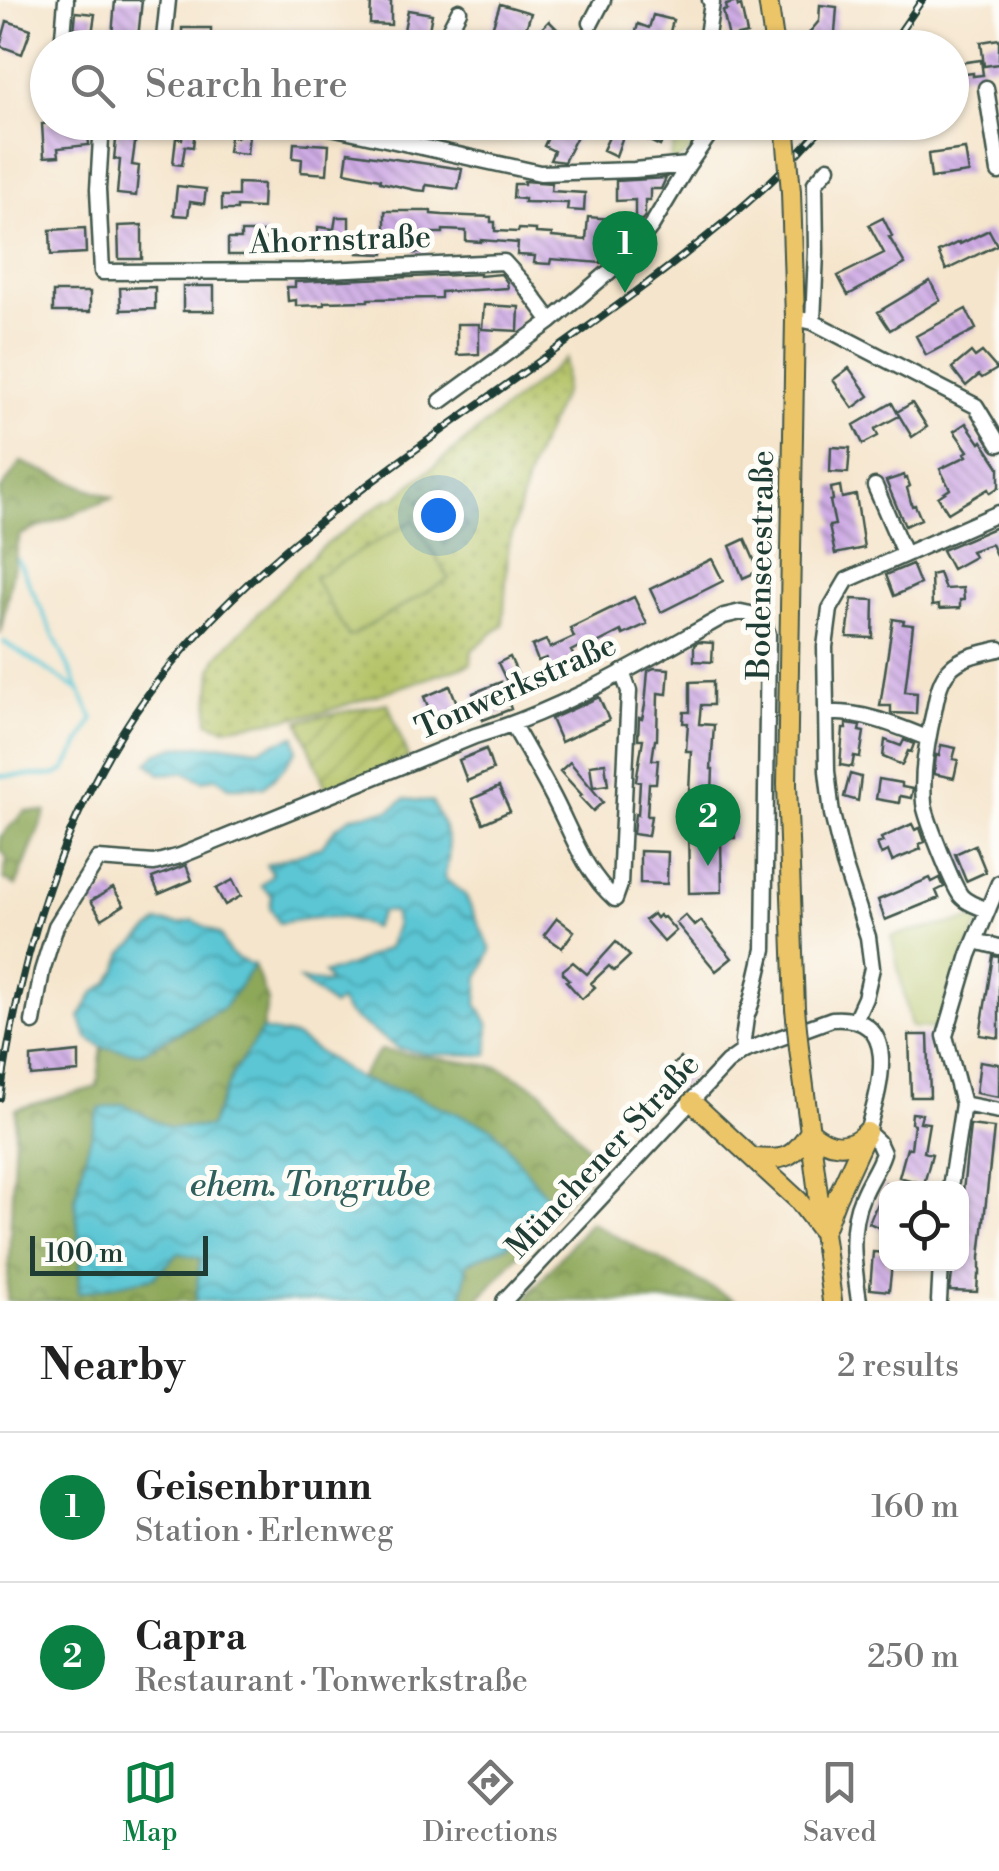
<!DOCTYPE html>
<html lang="en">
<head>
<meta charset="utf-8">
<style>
	:root { --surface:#fff; --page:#f2f2f2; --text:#222; --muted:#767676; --line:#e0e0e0; --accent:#0b8043 }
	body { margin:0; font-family:"Libre Bodoni",serif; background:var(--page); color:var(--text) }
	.controls { position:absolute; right:30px; bottom:30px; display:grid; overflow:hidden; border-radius:20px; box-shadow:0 2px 8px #0004 }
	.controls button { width:90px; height:90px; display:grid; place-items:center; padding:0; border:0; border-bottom:2px solid var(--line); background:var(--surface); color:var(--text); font:50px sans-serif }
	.scale { position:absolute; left:30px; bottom:25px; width:178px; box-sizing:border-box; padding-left:10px; border:5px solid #1f3d34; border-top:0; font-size:28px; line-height:35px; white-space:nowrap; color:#1f3d34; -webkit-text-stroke:8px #fdfcf7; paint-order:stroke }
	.you { position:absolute; left:438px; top:515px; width:35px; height:35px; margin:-25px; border:8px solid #fff; border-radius:50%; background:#1a73e8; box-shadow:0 0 0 15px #1a73e833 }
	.badge { display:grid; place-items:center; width:65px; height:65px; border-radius:50%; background:var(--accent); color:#fff; font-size:32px; font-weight:700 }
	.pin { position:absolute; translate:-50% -82px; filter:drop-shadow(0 2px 5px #0008) }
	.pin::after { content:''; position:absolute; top:52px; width:35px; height:30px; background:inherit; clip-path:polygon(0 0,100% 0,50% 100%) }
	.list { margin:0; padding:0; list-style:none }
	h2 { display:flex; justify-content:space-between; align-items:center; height:130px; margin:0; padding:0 40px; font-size:42px }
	h2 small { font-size:32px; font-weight:400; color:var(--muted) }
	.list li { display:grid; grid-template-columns:65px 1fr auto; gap:30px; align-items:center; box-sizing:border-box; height:150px; padding:0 40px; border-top:2px solid var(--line) }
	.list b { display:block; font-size:38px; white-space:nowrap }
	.list p { margin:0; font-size:32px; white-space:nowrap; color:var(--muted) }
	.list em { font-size:32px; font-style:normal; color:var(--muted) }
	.icon { flex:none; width:55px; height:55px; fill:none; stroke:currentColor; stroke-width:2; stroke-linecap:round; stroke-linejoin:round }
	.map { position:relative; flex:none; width:999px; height:1301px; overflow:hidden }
	.search { position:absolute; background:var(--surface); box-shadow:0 2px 8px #0004; left:30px; right:30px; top:30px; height:110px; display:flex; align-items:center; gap:25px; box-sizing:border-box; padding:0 35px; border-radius:55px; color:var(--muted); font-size:38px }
	.sheet { height:430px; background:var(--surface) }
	nav { display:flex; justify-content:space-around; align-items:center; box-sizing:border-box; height:140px; border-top:2px solid var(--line); background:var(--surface); font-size:28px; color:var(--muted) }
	nav a { display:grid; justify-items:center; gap:5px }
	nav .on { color:var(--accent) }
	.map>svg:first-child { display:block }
	.grass { fill:url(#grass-dots); stroke:#69804c; stroke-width:2.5 }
	.forest { fill:url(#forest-crowns); stroke:#567247; stroke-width:2.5 }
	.park { fill:#b3c265; stroke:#69804c; stroke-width:2.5 }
	.garden { fill:url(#garden-furrows); stroke:#69804c; stroke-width:2.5 }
	.water { fill:url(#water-waves); stroke:#3d8284; stroke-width:2.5 }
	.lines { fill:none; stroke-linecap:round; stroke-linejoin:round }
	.stream { stroke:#5bc6d4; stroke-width:4 }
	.building { fill:url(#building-back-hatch) }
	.minor-casing { stroke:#3f564b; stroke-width:19 }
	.major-casing { stroke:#3f564b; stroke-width:22 }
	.minor { stroke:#fff; stroke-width:14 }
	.major { stroke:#ecc569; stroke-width:18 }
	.rail-casing { stroke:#1f3d34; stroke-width:8 }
	.rail { stroke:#fdfcf7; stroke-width:4; stroke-dasharray:11; stroke-linecap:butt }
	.major-bridge-casing { stroke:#3f564b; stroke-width:22; stroke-linecap:butt }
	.major-bridge { stroke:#ecc569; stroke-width:18 }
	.labels { text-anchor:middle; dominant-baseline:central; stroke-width:10; stroke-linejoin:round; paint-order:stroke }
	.street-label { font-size:32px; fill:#1f3d34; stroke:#fdfcf7 }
	.water-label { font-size:35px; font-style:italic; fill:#2e5f5c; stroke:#fdfcf7 }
</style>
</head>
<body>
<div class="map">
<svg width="999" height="1301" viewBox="0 0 999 1301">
	<defs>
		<pattern id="grass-dots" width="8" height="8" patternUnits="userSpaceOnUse" patternTransform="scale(2.5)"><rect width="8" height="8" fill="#b3c265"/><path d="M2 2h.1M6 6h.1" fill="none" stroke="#919f54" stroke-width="1.8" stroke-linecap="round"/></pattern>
		<pattern id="forest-crowns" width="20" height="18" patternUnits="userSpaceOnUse" patternTransform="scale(2.5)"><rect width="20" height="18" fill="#8ea85a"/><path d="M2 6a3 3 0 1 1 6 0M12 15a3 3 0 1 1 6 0" fill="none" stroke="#738a4b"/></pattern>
		<pattern id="garden-furrows" width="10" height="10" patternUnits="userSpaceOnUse" patternTransform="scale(2.5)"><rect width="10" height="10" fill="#b3c265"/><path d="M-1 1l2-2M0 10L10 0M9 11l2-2" fill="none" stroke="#919f54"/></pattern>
		<pattern id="water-waves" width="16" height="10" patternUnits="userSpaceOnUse" patternTransform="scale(2.5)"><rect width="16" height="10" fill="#5bc6d4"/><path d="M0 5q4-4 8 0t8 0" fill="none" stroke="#4ba2ad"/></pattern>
		<pattern id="building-back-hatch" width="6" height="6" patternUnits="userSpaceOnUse" patternTransform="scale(2.5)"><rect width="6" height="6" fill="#cface5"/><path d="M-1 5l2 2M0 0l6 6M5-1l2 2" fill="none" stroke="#a78dba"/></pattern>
	</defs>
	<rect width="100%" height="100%" fill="#fdfcf7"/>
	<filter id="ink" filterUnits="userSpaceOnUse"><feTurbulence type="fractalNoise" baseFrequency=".01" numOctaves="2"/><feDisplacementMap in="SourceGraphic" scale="20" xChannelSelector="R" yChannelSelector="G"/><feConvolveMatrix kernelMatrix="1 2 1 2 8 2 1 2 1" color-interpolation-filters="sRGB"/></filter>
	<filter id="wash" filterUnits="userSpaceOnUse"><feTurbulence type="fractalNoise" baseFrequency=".0048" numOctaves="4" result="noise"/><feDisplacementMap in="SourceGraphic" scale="40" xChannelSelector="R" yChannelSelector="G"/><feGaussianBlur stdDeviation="2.25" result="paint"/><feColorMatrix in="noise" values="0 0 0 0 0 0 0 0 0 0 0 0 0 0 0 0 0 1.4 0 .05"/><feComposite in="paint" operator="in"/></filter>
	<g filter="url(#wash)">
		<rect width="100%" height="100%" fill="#f5e5cc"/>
		<path class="grass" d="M566 359 564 391 531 465 508 549 503 625 472 650 471 664 321 713 225 728 208 722 212 670 218 656 315 553 386 500 395 498Z"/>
		<path class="forest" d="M21 462 113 498 20 535 0 634V491Z
			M25 811 46 812 16 886 3 879 7 858 0 849V837Z
			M254 965 268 1001 262 1030 234 1072 209 1127 170 1128 123 1104 100 1109 86 1153 75 1199 81 1260 78 1292 154 1277 179 1252 200 1258 196 1300 198 1301H7L16 1109 97 1087 102 1047 140 1053 199 1023 224 1007Z
			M380 1050 499 1067 542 1091 600 1163 477 1301H462L467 1263 510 1244 359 1079Z
			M590 1222 736 1301H523Z"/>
		<path class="park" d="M680 123H712C699 140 691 158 669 163Z
			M440 487 467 528 444 543 418 501Z
			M414 520 449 579 349 637 314 578Z
			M982 917 949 990 940 1029 911 1027 891 936Z"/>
		<path class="garden" d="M388 703 408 758 327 791 299 721Z"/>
		<path class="water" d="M295 736 297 750 281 771 263 787H229L216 777 203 781 185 772 160 774 148 763 156 754 175 747 230 745 258 749Z
			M405 799 432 802C447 831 454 846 444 878L465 895 491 950 479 977 477 1004 489 1025 488 1055 428 1054 398 1048 348 1014 339 1001 333 1006 300 980 330 983 324 973C347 969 366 957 388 948L396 926 393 912 382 911 373 928C342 911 312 918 279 923L270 908 272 895 261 886 273 874 266 865 321 847 335 829 352 816 390 810Z
			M193 920 221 935C228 957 233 957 254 965L224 1007 140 1053 102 1047 87 1037 80 1017 94 993 108 983 118 969 123 953 159 922 181 924Z
			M262 1030 296 1037 359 1079 407 1093 493 1128 547 1197 510 1244 467 1263 462 1301H198L196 1300 200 1258 179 1253 154 1277 78 1293 81 1260 75 1199 86 1153 99 1109 123 1104 170 1128 209 1127 234 1072Z"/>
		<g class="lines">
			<path class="stream" d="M4 642 80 691
				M0 776 55 775 65 770 93 719 18 560"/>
		</g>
		<g id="blocks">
			<path class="building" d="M115 0H142L137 48H107L73 41 76 12 95 14 92 34 112 36Z
				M371 1H391V25L370 24Z
				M737 2 738 7 741 6 747 34 729 38 723 11 727 10 726 5Z
				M500 4 531 13 524 35 507 30 501 45 503 48H471L475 36 488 41Z
				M820 5 837 7 835 33 824 48H815L804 39 819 21Z
				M408 10 432 14 427 40 403 35Z
				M653 15 673 20 667 44 647 38 645 42 634 39 638 24 649 28Z
				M7 21 31 29 22 54 0 46Z
				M549 21 562 34 549 48 543 43 537 48 530 41Z
				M182 28H211V45L182 44Z
				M999 39V64L984 66 981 42Z
				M981 60 983 75 973 76V73L952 76V64Z
				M59 122H87L89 145 58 148 59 156 44 157 42 124Z
				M118 122H138L132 165 139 166 136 196 117 194 120 160 114 159Z
				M422 122H461L452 140 422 125Z
				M616 122H628L616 156 603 150Z
				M648 122H662L669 126 660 146 641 137Z
				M555 123 578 134 564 162 550 160 554 151 544 146Z
				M184 128 195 129 193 147 185 146 182 165 173 164 176 138 182 139Z
				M237 133 249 135 247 154 228 152 230 136 237 137Z
				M294 143 329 145 327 174 301 172 302 159 293 158Z
				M965 149 969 173 931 178 928 154Z
				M348 152 462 169 458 189 426 185 425 191 415 190 380 182V179L345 172Z
				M666 178 661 189H650V200H645V216L642 220H635V200L616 201V181Z
				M524 181 552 183 551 191 585 193 584 211 567 210 568 203 524 202V199L513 198 514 184H524Z
				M238 183 263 184 262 208 237 207V210H222V196H238Z
				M177 186 206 189 204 204 190 202 188 216 174 215Z
				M385 211H431V214L443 215 491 217V222H495V231L518 232 519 229 536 230V233L552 234V237L586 240 588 217 625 220 622 244H619L618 249 603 248 601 263 551 259 550 264 534 263 535 256 517 255 518 243 481 240V242L466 241V231L443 230V233H427V253H414V235H385Z
				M336 217H349V241H318V227L334 229Z
				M883 218 892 236 889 237 905 264 848 295 838 276 884 253 869 225Z
				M142 225V259H119L118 226Z
				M85 228 86 253 51 255 50 230Z
				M989 230 997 245 946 270 938 252 959 242 960 244Z
				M241 232H266V255H228V239H241Z
				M358 238 385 239 384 254 357 253Z
				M480 274V276L501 274 507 282 508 288 441 292V298L368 299V301L324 302V305L296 306V300L288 301 287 287H295V282Z
				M930 281 940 300 890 330 878 312Z
				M183 286H214V311H183Z
				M155 287V309L121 310 120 288Z
				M53 292H90V312H53Z
				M484 305 519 307 518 331 482 329Z
				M966 309 976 329 926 355 916 336Z
				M457 324H479V354L457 355Z
				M971 352 975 357 982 352 997 369 982 378 979 375 966 386 952 368Z
				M849 368 869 396 853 408 833 380Z
				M892 403 899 416 875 429 878 436 863 444 854 425Z
				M912 403 927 427 912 437 897 412Z
				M966 423 980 443 982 441 999 467V487L990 493 988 489 948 513 938 497 950 489 940 469 967 456 965 453 968 451 954 431Z
				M831 447 850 448 848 473 830 472Z
				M904 475 905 479 907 478 910 486 907 488 912 506 915 505 921 519 905 526 886 481Z
				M840 486 842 498 856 495 864 548 835 554 829 526 835 525 830 501 833 500 831 488Z
				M999 526V562L991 544 971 551 974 557 952 569 942 550Z
				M745 539 759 571 743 578 730 546Z
				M712 559 723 581 661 612 650 589Z
				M912 564 920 584 894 596 886 575Z
				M939 573 945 589 963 588 964 600H960V608L939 609V605L932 606 931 575Z
				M634 597 647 624 623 635 621 631 593 645 590 641 571 651 576 660 552 671 546 658 538 661 532 646 546 640 550 648 574 637 570 628Z
				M852 599 874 600 873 638 847 637Z
				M893 619 904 621 903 624 913 625 905 692 917 693 916 714 891 713V706H880Z
				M699 642 713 643 712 662 694 661V645Z
				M510 657 520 679 508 684 498 663Z
				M654 668 669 669 667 694 658 693 657 740H655L652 760H658L656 783H649L647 816H651L648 836 633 834 635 814 638 815 640 782 636 781 643 739H638L639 718 642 719 645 705 648 671Z
				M713 681V705H701L699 724 714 725 711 769H713L712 793 689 792 691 751H686L688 723H683L684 712H690V682Z
				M501 682 511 709 483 720 473 693Z
				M450 686 461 713 435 723 424 697Z
				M599 697 609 720 561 742 551 719Z
				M846 724 860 726 859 731 864 732 860 757 854 756 852 767 840 765 843 729H846Z
				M885 740 901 746 904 740 914 744 911 752 908 751 902 765 883 757Z
				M941 745 956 748 953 759 958 760 954 778 934 774 936 755 939 756Z
				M486 749 493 770 467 781 459 760Z
				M570 762 603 802 593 811 580 797 582 795 560 771Z
				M605 763 608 785 593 787 590 765Z
				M850 774 861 777 858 801 844 797Z
				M879 779 902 783V787L913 789 911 798 900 796 899 803 876 799Z
				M499 787 510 811 483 823 472 799Z
				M688 814H734L735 838 721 839 722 892 689 893Z
				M912 824 915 830 920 828 925 842 919 844 921 849 892 861 888 851 881 854 877 844 883 842 881 838Z
				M975 845 986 872 966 881 955 854Z
				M640 851 668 852 667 884 640 883Z
				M186 865 192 880 159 894 152 878Z
				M930 878 932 882 940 878 944 887 936 891 939 898 885 920 878 900Z
				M233 880 241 896 225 905 216 889Z
				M113 888 124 905 102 919 91 901Z
				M653 914 656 918 659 915 662 918 664 917 676 931 664 942 645 920Z
				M685 915 695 926 701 921 732 958 716 971 676 923Z
				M557 918 574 931 562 948 544 935Z
				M616 942 630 956 614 971 609 966 591 983 595 987 582 999 566 981 569 980 563 974V970L573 962 587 974Z
				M993 956 999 957V1038L980 1035Z
				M909 1035H928L930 1097H911Z
				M79 1052V1072L31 1076V1057Z
				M680 1058 694 1073 677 1090 662 1075Z
				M980 1061 999 1064V1097L976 1093Z
				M912 1113 922 1114 920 1122 929 1123 924 1152 932 1154 924 1184 899 1177 907 1148H911L914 1124 911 1123Z
				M970 1125 994 1128 980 1257V1275H978L977 1292 950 1291 953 1264H962V1201Z
				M886 1182V1231L869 1223Z
				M873 1252 886 1253V1264H892L889 1291 870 1289Z"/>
		</g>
	</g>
	<g filter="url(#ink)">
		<use href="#blocks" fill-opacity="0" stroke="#3f564b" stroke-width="2.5"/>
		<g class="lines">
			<g class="minor-casing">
				<path id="minor" d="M591 23 603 0
					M62 48 66 0
					M163 48 168 0
					M440 48 459 11
					M705 48 712 3 710 0
					M986 88 999 172
					M102 122 98 189 102 272 305 271 504 262 522 282 551 321
					M300 122 322 125 540 173 634 170 688 165 718 122
					M405 143 412 122
					M795 318 813 322 976 406 999 444
					M813 322 816 252 815 183 828 168
					M441 401 551 321 629 255 652 225 688 165
					M875 486 904 553
					M826 713C862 711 895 725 927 738
					M513 725C526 748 539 770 551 793 571 830 583 871 615 899L620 885 629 691 622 672
					M988 910C979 907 967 903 961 896 953 886 925 816 924 803 921 773 927 741 934 711 937 697 939 680 950 669 962 656 982 653 999 649
					M975 941 999 947
					M855 1020 865 998 872 968 868 937 844 864 832 814 827 771 825 647 830 609 847 580 999 513
					M33 1022 42 971 56 926 98 859 154 863 180 856 475 736C564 710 643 661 724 616L741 612 760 616 768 634 764 949 752 1001 746 1018 743 1040 744 1051
					M963 1104 999 1111
					M950 1188 963 1104 945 1036 969 955 999 883
					M504 1301 727 1063 744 1051 832 1019C904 1014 879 1090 867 1132L878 1142 883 1153C878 1169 868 1181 862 1197 848 1228 854 1268 859 1301
					M939 1301 941 1264"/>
			</g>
			<g class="major-casing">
				<path id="major" d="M768 0 775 48
					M791 192 795 318 787 784 795 1008
					M799 1048 832 1301
					M692 1102 798 1200 820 1229
					M810 1131C828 1147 848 1151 866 1132
					M754 1158C785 1161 793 1158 810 1131
					M825 1228 836 1199 867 1132"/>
			</g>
			<use href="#minor" class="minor"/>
			<use href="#major" class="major"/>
			<g class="rail-casing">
				<path id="rail" d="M889 48 922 0
					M0 1098C20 956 61 815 146 697 225 589 330 511 437 434 549 353 667 277 769 183 789 164 808 143 827 122"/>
			</g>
			<use href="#rail" class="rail"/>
			<g class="major-bridge-casing">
				<path id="major-bridge" d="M785 122 791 192
					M795 1008 799 1048"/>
			</g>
			<use href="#major-bridge" class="major-bridge"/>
		</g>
	</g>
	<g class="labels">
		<g class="street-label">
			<text transform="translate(340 240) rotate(-2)">Ahornstraße</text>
			<text transform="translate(761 565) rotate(-89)">Bodenseestraße</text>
			<text transform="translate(516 687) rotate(-24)">Tonwerkstraße</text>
			<text transform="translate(603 1156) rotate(-47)">Münchener Straße</text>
		</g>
		<g class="water-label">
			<text x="310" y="1185">ehem. Tongrube</text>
		</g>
	</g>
</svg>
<div class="controls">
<button><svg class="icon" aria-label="locate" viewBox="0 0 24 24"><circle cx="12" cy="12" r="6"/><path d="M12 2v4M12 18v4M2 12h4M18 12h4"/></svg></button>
</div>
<div class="scale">100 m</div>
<div class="you"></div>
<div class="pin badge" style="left:625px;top:293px">1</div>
<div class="pin badge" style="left:708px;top:866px">2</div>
<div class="search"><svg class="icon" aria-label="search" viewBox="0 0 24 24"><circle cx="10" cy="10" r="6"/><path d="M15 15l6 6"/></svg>Search here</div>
</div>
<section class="sheet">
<h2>Nearby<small>2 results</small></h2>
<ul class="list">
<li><span class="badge">1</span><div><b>Geisenbrunn</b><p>Station · Erlenweg</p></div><em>160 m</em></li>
<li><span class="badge">2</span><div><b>Capra</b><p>Restaurant · Tonwerkstraße</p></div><em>250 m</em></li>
</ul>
</section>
<nav>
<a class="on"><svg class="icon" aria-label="map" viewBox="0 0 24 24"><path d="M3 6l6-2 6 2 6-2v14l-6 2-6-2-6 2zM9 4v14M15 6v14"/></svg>Map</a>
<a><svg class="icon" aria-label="directions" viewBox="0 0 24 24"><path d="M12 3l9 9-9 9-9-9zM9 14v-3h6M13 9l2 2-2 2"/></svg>Directions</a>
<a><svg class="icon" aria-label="saved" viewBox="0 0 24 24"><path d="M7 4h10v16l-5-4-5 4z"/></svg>Saved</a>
</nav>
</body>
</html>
